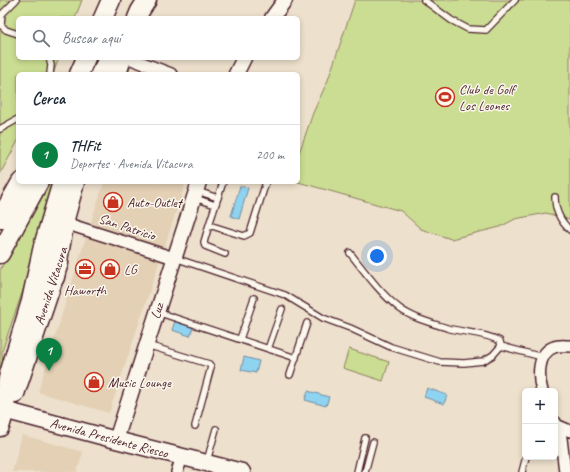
<!DOCTYPE html>
<html lang="es">
<head>
<meta charset="utf-8">
<style>
	:root { --surface:#fff; --page:#f2f2f3; --text:#1f2937; --muted:#747a83; --line:#e0e1e3; --accent:#0b8043 }
	body { margin:0; font-family:Caveat,sans-serif; background:var(--page); color:var(--text) }
	.controls { position:absolute; right:12px; bottom:12px; display:grid; overflow:hidden; border-radius:6px; box-shadow:0 2px 6px #0003 }
	.controls button { width:36px; height:36px; display:grid; place-items:center; padding:0; border:0; border-bottom:1px solid var(--line); background:var(--surface); color:var(--text); font:20px sans-serif }
	.you { position:absolute; left:377px; top:256px; width:14px; height:14px; margin:-10px; border:3px solid #fff; border-radius:50%; background:#1a73e8; box-shadow:0 0 0 6px #1a73e833 }
	.badge { display:grid; place-items:center; width:26px; height:26px; border-radius:50%; background:var(--accent); color:#fff; font-size:13px; font-weight:700 }
	.pin { position:absolute; translate:-50% -33px; filter:drop-shadow(0 1px 2px #0008) }
	.pin::after { content:''; position:absolute; top:21px; width:14px; height:12px; background:inherit; clip-path:polygon(0 0,100% 0,50% 100%) }
	.list { margin:0; padding:0; list-style:none }
	h2 { display:flex; justify-content:space-between; align-items:center; height:52px; margin:0; padding:0 16px; font-size:17px }
	h2 small { font-size:13px; font-weight:400; color:var(--muted) }
	.list li { display:grid; grid-template-columns:26px 1fr auto; gap:12px; align-items:center; box-sizing:border-box; height:60px; padding:0 16px; border-top:1px solid var(--line) }
	.list b { display:block; font-size:15px; white-space:nowrap }
	.list p { margin:0; font-size:13px; white-space:nowrap; color:var(--muted) }
	.list em { font-size:13px; font-style:normal; color:var(--muted) }
	.icon { flex:none; width:22px; height:22px; fill:none; stroke:currentColor; stroke-width:2; stroke-linecap:round; stroke-linejoin:round }
	.map { position:relative; flex:none; width:570px; height:472px; overflow:hidden }
	.search { position:absolute; background:var(--surface); box-shadow:0 2px 6px #0003; left:16px; top:16px; width:284px; height:44px; display:flex; align-items:center; gap:10px; box-sizing:border-box; padding:0 14px; border-radius:6px; color:var(--muted); font-size:15px }
	.panel { position:absolute; background:var(--surface); box-shadow:0 2px 6px #0003; left:16px; top:72px; width:284px; height:112px; border-radius:6px }
	.map>svg:first-child { display:block }
	.built { fill:#e3d0b5 }
	.green { fill:#cbdd92; stroke:#8a7e5e }
	.water { fill:#8ed3f0; stroke:#738ba1 }
	.lines { fill:none; stroke-linecap:round; stroke-linejoin:round }
	.service-casing { stroke:#4a1f2b; stroke-width:8 }
	.minor-casing { stroke:#4a1f2b; stroke-width:14 }
	.tertiary-casing { stroke:#4a1f2b; stroke-width:17 }
	.secondary-casing { stroke:#4a1f2b; stroke-width:19 }
	.primary-casing { stroke:#4a1f2b; stroke-width:21 }
	.motorway-casing { stroke:#4a1f2b; stroke-width:23 }
	.service { stroke:#fbf7ec; stroke-width:5.5 }
	.minor { stroke:#fbf7ec; stroke-width:11 }
	.tertiary { stroke:#fbf7ec; stroke-width:14 }
	.secondary { stroke:#fbf7ec; stroke-width:16 }
	.primary { stroke:#fbf7ec; stroke-width:18 }
	.motorway { stroke:#fbf7ec; stroke-width:20 }
	.labels { text-anchor:middle; dominant-baseline:central; stroke-width:3; stroke-linejoin:round; paint-order:stroke }
	.poi-label { font-size:14px; fill:#4a1f2b; stroke:#fbf7ec; text-anchor:start }
	.street-label { font-size:14px; fill:#4a1f2b; stroke:#fbf7ec }
</style>
</head>
<body>
<div class="map">
<svg width="570" height="472" viewBox="0 0 570 472">
	<rect width="100%" height="100%" fill="#ede0cc"/>
	<filter id="ink" filterUnits="userSpaceOnUse"><feTurbulence type="fractalNoise" baseFrequency=".025" numOctaves="2"/><feDisplacementMap in="SourceGraphic" scale="8" xChannelSelector="R" yChannelSelector="G"/><feConvolveMatrix kernelMatrix="1 2 1 2 8 2 1 2 1" color-interpolation-filters="sRGB"/></filter>
	<g filter="url(#ink)">
		<path class="built" d="M104 182H186L109 413 38 392 81 253Z
			M22 435 83 452 77 472H12Z"/>
		<path class="green" d="M0 0H82L75 18H18V58H59L53 74H18V141L0 174Z
			M355 0H570V220L546 213 515 219 500 227 451 239 421 229 401 211 298 182V156L313 113 328 80Z
			M48 182H58L48 218 2 351 3 364 0 373V270Z
			M349 349 389 362 383 381 343 368Z"/>
		<path class="water" d="M240 186 248 188 239 219 231 216Z
			M175 321 193 327 190 336 172 330Z
			M244 357 259 361 256 373 241 370Z
			M427 388 447 395 444 404 424 397Z
			M308 391 329 397 326 406 305 400Z"/>
		<g class="lines">
			<g class="service-casing">
				<path id="service" d="M16 0 2 14 1 25 6 30 18 34
					M424 0 451 20 468 29 486 30 515 0
					M49 58 51 65 50 74
					M0 129 18 119
					M223 182 209 225 244 236 250 233 266 182
					M197 191 218 198
					M555 197C555 211 560 221 570 230
					M195 198 215 205
					M209 225 204 242 205 246 225 254
					M175 258 285 295 323 318 350 328 391 347 440 362 464 363 483 361 493 355 501 346 500 341C483 332 465 333 447 328 431 323 412 318 399 308 380 293 365 272 350 253
					M157 312 296 358
					M240 339 254 298
					M147 345 209 364 211 367 195 426
					M501 346 542 357
					M268 349 282 309
					M290 375 307 323
					M207 461 216 429
					M357 472 365 438
					M365 472 373 442
					M522 472 526 457"/>
			</g>
			<g class="minor-casing">
				<path id="minor" d="M129 58 171 74
					M71 225 174 258
					M542 391C538 377 537 353 554 347 559 345 565 346 570 346
					M555 422 561 438 565 472
					M556 425 570 431
					M177 472 182 457"/>
			</g>
			<g class="tertiary-casing">
				<path id="tertiary" d="M272 18 285 0
					M236 74 244 58
					M116 440 199 182"/>
			</g>
			<g class="secondary-casing">
				<path id="secondary" d="M0 409 116 440 242 472"/>
			</g>
			<g class="primary-casing">
				<path id="primary" d="M103 18 111 0
					M137 18 140 11 147 0
					M79 74 86 58
					M100 74 109 58
					M117 74 122 58
					M0 219 21 182
					M0 254 39 182
					M15 394 59 263
					M0 427 5 410 6 388 9 374 31 301 43 246 62 182"/>
			</g>
			<g class="motorway-casing">
				<path id="motorway" d="M54 277 65 215 74 182"/>
			</g>
			<use href="#service" class="service"/>
			<use href="#minor" class="minor"/>
			<use href="#tertiary" class="tertiary"/>
			<use href="#secondary" class="secondary"/>
			<use href="#primary" class="primary"/>
			<use href="#motorway" class="motorway"/>
		</g>
	</g>
	<defs>
		<g id="stadium-ring" transform="scale(1)"><circle r="9.5" fill="#fbf7ec" stroke="#c8321e" stroke-width="1.5"/><path d="M0-5a6.5 5 0 1 0 0 10a6.5 5 0 1 0 0-10ZM-3.5-1.8h7v3.6h-7Z" fill="#c8321e"/></g>
		<g id="shop-ring" transform="scale(1)"><circle r="9.5" fill="#fbf7ec" stroke="#c8321e" stroke-width="1.5"/><path d="M-5-2.5h2.3a2.7 3.5 0 0 1 5.4 0H5L5.5 6h-11ZM-1.5-2.5h3a1.5 2.3 0 0 0-3 0Z" fill="#c8321e"/></g>
		<g id="office-ring" transform="scale(1)"><circle r="9.5" fill="#fbf7ec" stroke="#c8321e" stroke-width="1.5"/><path d="M-6-3h4V-5.5h4V-3h4V5H-6ZM-1-4.5V-3h2v-1.5ZM-6 0V1H6V0Z" fill="#c8321e"/></g>
	</defs>
	<g fill-rule="evenodd">
		<use href="#stadium-ring" x="445" y="97"/>
		<use href="#shop-ring" x="113" y="202"/>
		<use href="#office-ring" x="85" y="269"/>
		<use href="#shop-ring" x="110" y="269"/>
		<use href="#shop-ring" x="94" y="382"/>
	</g>
	<g class="labels">
		<g class="poi-label">
			<text x="459" y="89">Club de Golf<tspan x="459" dy="16">Los Leones</tspan></text>
			<text x="127" y="202">Auto-Outlet</text>
			<text x="124" y="269">LG</text>
			<text x="85" y="290" text-anchor="middle">Haworth</text>
			<text x="108" y="382">Music Lounge</text>
		</g>
		<g class="street-label">
			<text transform="translate(127 227) rotate(18)">San Patricio</text>
			<text transform="translate(51 286) rotate(-72)">Avenida Vitacura</text>
			<text transform="translate(157 311) rotate(-72)">Luz</text>
			<text transform="translate(109 438) rotate(15)">Avenida Presidente Riesco</text>
		</g>
	</g>
</svg>
<div class="controls">
<button>+</button>
<button>−</button>
</div>
<div class="you"></div>
<div class="pin badge" style="left:49px;top:371px">1</div>
<div class="search"><svg class="icon" aria-label="search" viewBox="0 0 24 24"><circle cx="10" cy="10" r="6"/><path d="M15 15l6 6"/></svg>Buscar aquí</div>
<section class="panel">
<h2>Cerca<small></small></h2>
<ul class="list">
<li><span class="badge">1</span><div><b>THFit</b><p>Deportes · Avenida Vitacura</p></div><em>200 m</em></li>
</ul>
</section>
</div>
</body>
</html>
